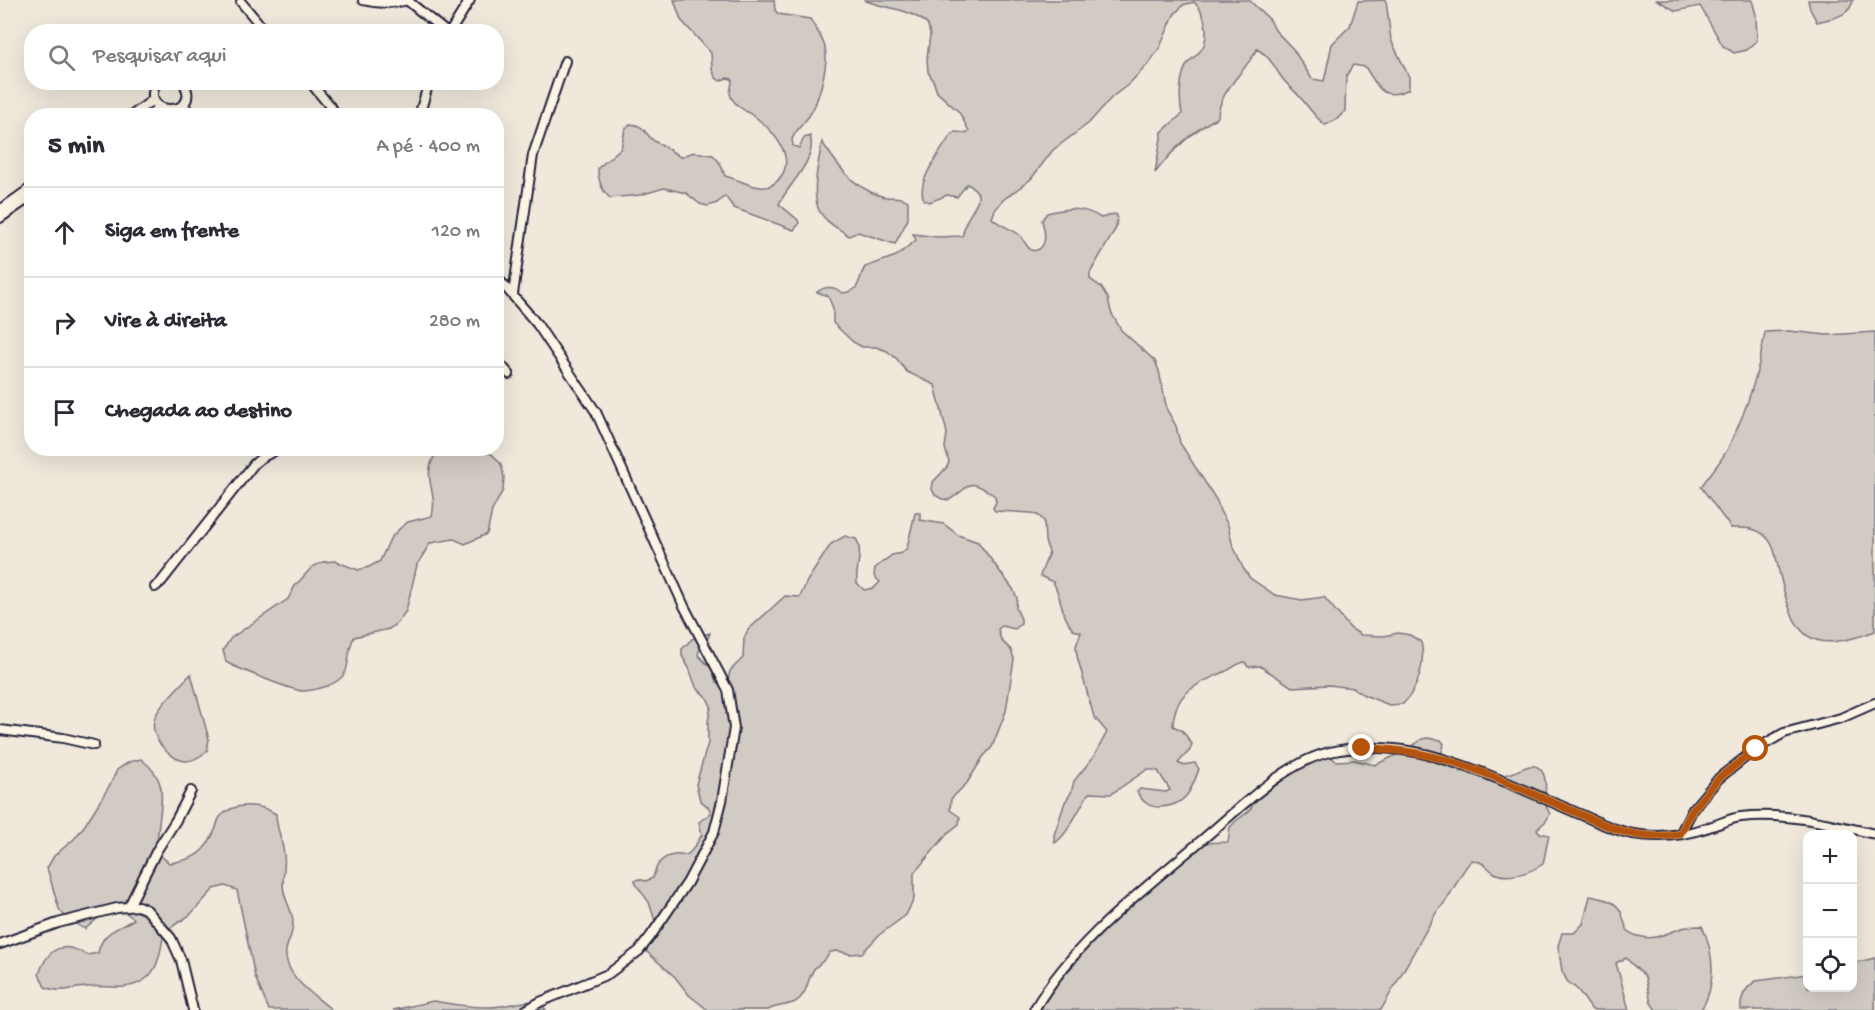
<!DOCTYPE html>
<html lang="pt">
<head>
<meta charset="utf-8">
<style>
	:root { --surface:#fff; --page:#f2f2f3; --text:#2b2b33; --muted:#7c7c81; --line:#e1e1e2 }
	body { margin:0; font-family:"Gochi Hand",sans-serif; background:var(--page); color:var(--text) }
	.controls { position:absolute; right:18px; bottom:18px; display:grid; overflow:hidden; border-radius:12px; box-shadow:0 6px 24px #0002 }
	.controls button { width:54px; height:54px; display:grid; place-items:center; padding:0; border:0; border-bottom:2px solid var(--line); background:var(--surface); color:var(--text); font:30px sans-serif }
	.stop { position:absolute; width:18px; height:18px; margin:-14px; border:4px solid #b45309; border-radius:50%; background:#fff }
	.stop.end { background:#b45309; border-color:#fff; box-shadow:0 2px 6px #0008 }
	.list { margin:0; padding:0; list-style:none }
	h2 { display:flex; justify-content:space-between; align-items:center; height:78px; margin:0; padding:0 24px; font-size:26px }
	h2 small { font-size:20px; font-weight:400; color:var(--muted) }
	.list li { display:grid; grid-template-columns:39px 1fr auto; gap:18px; align-items:center; box-sizing:border-box; height:90px; padding:0 24px; border-top:2px solid var(--line) }
	.list b { display:block; font-size:22px; white-space:nowrap }
	.list em { font-size:20px; font-style:normal; color:var(--muted) }
	.icon { flex:none; width:33px; height:33px; fill:none; stroke:currentColor; stroke-width:2; stroke-linecap:round; stroke-linejoin:round }
	.map { position:relative; flex:none; width:1875px; height:1010px; overflow:hidden }
	.search { position:absolute; background:var(--surface); box-shadow:0 6px 24px #0002; left:24px; top:24px; width:480px; height:66px; display:flex; align-items:center; gap:15px; box-sizing:border-box; padding:0 21px; border-radius:24px; color:var(--muted); font-size:22px }
	.panel { position:absolute; background:var(--surface); box-shadow:0 6px 24px #0002; left:24px; top:108px; width:480px; height:348px; border-radius:24px }
	.map>svg:first-child { display:block }
	.green { fill:#d1cbc3; stroke:#7a767f; stroke-width:1.5 }
	.lines { fill:none; stroke-linecap:round; stroke-linejoin:round }
	.minor-casing { stroke:#22223b; stroke-width:12 }
	.minor { stroke:#fcf5e5; stroke-width:8 }
	.route { stroke:#b45309; stroke-width:8 }
</style>
</head>
<body>
<div class="map">
<svg width="1875" height="1010" viewBox="0 0 1875 1010">
	<rect width="100%" height="100%" fill="#efe8db"/>
	<filter id="ink" filterUnits="userSpaceOnUse"><feTurbulence type="fractalNoise" baseFrequency=".0167" numOctaves="2"/><feDisplacementMap in="SourceGraphic" scale="12" xChannelSelector="R" yChannelSelector="G"/><feConvolveMatrix kernelMatrix="1 2 1 2 8 2 1 2 1" color-interpolation-filters="sRGB"/></filter>
	<g filter="url(#ink)">
		<path class="green" d="M674 0H774L775 10 778 14 810 19C816 29 825 41 826 53 827 69 818 104 809 116 803 124 796 130 792 139L793 146 799 148 804 138 810 136C818 159 788 185 779 204L798 220 799 224 794 230 734 208 725 196 717 203 708 206 700 204 686 193 664 188 640 195 610 198C601 190 598 180 598 168L621 148 625 129 631 124C644 125 645 134 654 141 663 146 671 150 680 157L694 152 713 155 720 163 725 176C746 181 767 199 782 175 794 156 774 132 759 120 750 112 737 109 731 97 728 91 733 86 732 79L727 78 720 81 715 77 712 68 711 53 681 20Z
			M864 0H1249L1270 20 1275 30 1293 49 1312 79 1324 81 1332 44 1350 26 1358 1 1386 0 1391 40 1409 77V89C1381 102 1379 87 1365 67L1353 65 1346 76 1345 111 1336 120 1325 125C1314 116 1308 106 1299 96 1294 90 1287 85 1282 78 1273 66 1272 58 1257 49 1246 71 1218 92 1218 117 1193 131 1172 150 1155 173L1162 132 1182 114C1179 99 1179 76 1188 63 1193 57 1201 53 1204 45 1209 30 1205 13 1194 2L1183 5 1174 15 1159 49 1149 63 1129 84 1112 97 1089 123 1053 150 1031 179 1003 200 995 210 992 218C999 225 1009 228 1017 233 1023 237 1024 243 1029 248 1031 251 1033 251 1037 250 1049 245 1044 229 1042 220L1047 213C1068 208 1082 206 1101 218L1114 214 1117 215 1116 228 1090 273V279L1101 287 1108 298 1111 312 1121 330 1155 361 1159 371 1167 410 1176 426 1180 443 1217 501 1220 511 1228 525 1232 543 1243 568 1250 578 1275 595 1302 600 1324 597 1350 628 1361 635 1384 636 1398 633 1410 635 1421 642C1426 662 1418 689 1403 704L1389 705 1364 695 1353 688 1329 685 1292 687 1260 666 1248 667 1245 662C1237 663 1232 669 1224 672 1198 684 1174 691 1173 726L1182 730 1192 744 1190 750 1178 763 1182 765 1195 763 1199 769C1191 791 1186 806 1160 807 1148 807 1143 802 1137 792L1140 789 1166 792 1170 790 1158 771 1148 769 1111 794 1089 793C1079 808 1069 833 1055 843L1054 835 1065 802 1071 793 1074 781 1094 756 1107 732 1094 717 1077 656 1076 646 1081 632 1073 630C1061 615 1062 598 1053 582L1040 576 1049 552 1045 541 1044 521 1039 516 1032 513 995 511 993 508 996 502 995 496C966 475 972 487 949 500L942 499 935 495 932 489 933 482 947 467 949 462 945 448 947 433 935 385 907 372 897 359 887 351 876 347H862L853 342 833 323V308L828 296 817 292C826 285 834 286 843 293 862 291 857 280 865 267L896 256 916 240 913 234 938 237 962 236C964 232 964 227 966 222 973 207 989 194 967 184L957 197 947 195 930 202 924 200C915 182 941 152 950 136L955 132 967 133 969 131 959 112 937 92 933 80 928 72 927 58 930 35 928 25C911 8 885 9 864 0Z
			M1657 0H1752L1756 15 1757 41 1747 50 1734 53 1723 46 1700 6 1676 11Z
			M1808 0H1853C1850 17 1832 18 1817 22L1810 9Z
			M822 142C838 166 852 187 881 196 891 199 899 195 908 201V219L895 244 858 232 849 236C840 229 826 223 820 212 810 196 819 160 822 142Z
			M1789 331 1827 335 1875 332V631C1806 657 1794 636 1779 571 1776 559 1775 545 1766 537 1757 527 1744 528 1731 528L1701 487C1710 473 1724 459 1730 444 1748 407 1759 372 1765 332Z
			M439 448 481 449 493 455 501 464 504 477 503 490 492 511 487 534 465 544 454 539 430 543 417 565 406 611 398 622 389 629 354 637C347 650 350 664 345 673 338 685 317 690 304 691 295 692 234 667 226 662L223 650 231 638 288 599 295 586 312 567 323 562 335 561 358 570 369 567 380 561 390 539 399 529 408 522 432 516C439 487 418 479 439 448Z
			M915 513H920V520L944 524 958 535 978 542 1013 589 1017 598 1016 608 1021 619V624L1015 629 1002 626 998 629 1001 640 1011 650 1014 659 1006 711 992 747 983 757 967 783 951 799 950 810 960 817 959 824 949 832 914 873V899L906 915 879 935 862 953 850 954 838 951 830 952C825 962 820 962 814 969 807 979 808 995 795 1002 787 1006 777 1005 768 1010H708L689 995 675 977 647 952 643 946 656 924 649 902 637 886 635 881 638 879 646 881 653 878C656 866 660 857 674 855 678 854 684 857 688 854 693 851 698 840 702 835L699 822 711 813 709 808 700 800 696 784 708 743V722L711 706 707 698 696 687 689 668 682 656V649L692 639 710 633C708 642 699 646 698 655L712 669 716 682 721 684H727L730 671 743 658 744 638 748 630 785 596 800 597 807 581 831 544 845 536 856 539C864 550 855 569 857 583L864 590 874 588 880 582 874 576 875 568 892 555 902 553 907 548Z
			M191 674 209 739 207 751C201 756 194 761 186 761 168 760 148 735 155 717 159 706 182 683 191 674Z
			M1427 738 1441 740 1444 744 1441 755 1454 764 1460 772 1470 763C1480 772 1495 777 1509 774 1518 772 1532 760 1540 769 1548 777 1545 791 1545 801 1545 805 1548 810 1550 814L1546 821 1537 829 1540 833 1549 835 1543 864C1531 872 1507 881 1493 872 1484 865 1485 863 1472 860 1457 875 1454 895 1436 913L1381 1010H1029L1030 1006 1075 964 1087 944 1096 939 1100 925 1108 915 1199 843 1228 842 1230 827 1236 821 1249 811 1257 798 1277 784 1289 773 1306 767 1326 753 1336 761 1355 760 1375 765 1407 750 1422 739Z
			M141 759C171 782 160 802 158 833 157 839 156 847 158 852 160 856 166 860 169 863 193 860 205 854 215 830 217 826 217 821 220 817 234 801 260 804 276 814 276 828 283 841 284 855 286 867 281 879 284 892 286 903 293 911 293 923 293 942 280 946 289 967 297 985 318 998 332 1010H269L255 977 237 890 225 886 214 889 190 915 164 932C159 960 157 983 124 987 111 988 98 985 86 987 67 988 64 994 45 987L39 974C48 948 62 940 87 955L98 953C102 931 117 930 134 919L125 912 103 914 85 929 67 919 59 909 47 868 54 856 74 839 85 825 110 785 117 770 129 762Z
			M1590 896C1601 898 1614 900 1620 910 1627 923 1622 934 1642 937 1655 940 1667 933 1679 929 1686 926 1694 926 1702 926 1714 952 1717 985 1701 1010H1656L1651 1003 1645 977 1626 958 1616 963 1629 1010H1592L1578 990 1567 981 1562 971 1558 946 1562 933H1574L1583 924Z
			M1875 958V1010H1741C1740 997 1745 988 1756 981L1807 974 1808 988H1852L1853 963Z
			M433 1001C451 1004 470 1008 489 1007 506 1007 522 1000 539 1001L546 1010H393Z"/>
		<g class="lines">
			<g class="minor-casing">
				<path id="minor" d="M363 0C379 4 393 4 409 0
					M408 1 446 32
					M241 2 266 32
					M450 32 470 0
					M157 82C136 118 205 118 183 82
					M310 82 338 116
					M183 104 192 116
					M131 116 154 99
					M149 116 159 106
					M419 116 429 82
					M0 210 32 187
					M0 218 32 196
					M496 276 537 324 596 412 684 606 728 690 734 728 722 801 714 832 687 883 650 937 639 951 608 974 540 1002 526 1010
					M513 294 533 155 565 61
					M496 359 509 374
					M155 587 161 582 254 464 261 458 280 448
					M0 730 63 738 94 745
					M1680 834 1693 809 1719 778 1756 749 1784 733 1841 718 1875 703
					M129 906 157 850 176 820 191 791
					M0 944 58 923 117 908 138 906 147 910 171 938 181 960 193 1010
					M1034 1010C1075 940 1142 891 1203 839 1238 810 1285 762 1330 752 1364 744 1407 748 1440 758 1486 772 1531 793 1575 812 1594 820 1612 830 1633 834 1659 838 1684 836 1709 827 1720 824 1731 818 1741 817 1786 812 1831 824 1875 834"/>
			</g>
			<use href="#minor" class="minor"/>
		</g>
	</g>
	<g class="lines" filter="url(#ink)">
		<path class="route" d="M1362 748C1388 749 1413 751 1439 758 1482 769 1525 791 1566 808 1605 825 1636 843 1680 834L1693 809 1719 778 1756 749"/>
	</g>
</svg>
<div class="controls">
<button>+</button>
<button>−</button>
<button><svg class="icon" aria-label="locate" viewBox="0 0 24 24"><circle cx="12" cy="12" r="6"/><path d="M12 2v4M12 18v4M2 12h4M18 12h4"/></svg></button>
</div>
<div class="stop" style="left:1756px;top:749px"></div>
<div class="stop end" style="left:1362px;top:748px"></div>
<div class="search"><svg class="icon" aria-label="search" viewBox="0 0 24 24"><circle cx="10" cy="10" r="6"/><path d="M15 15l6 6"/></svg>Pesquisar aqui</div>
<section class="panel">
<h2>5 min<small>A pé · 400 m</small></h2>
<ul class="list">
<li><svg class="icon" aria-label="ahead" viewBox="0 0 24 24"><path d="M12 20V5M6 11l6-6 6 6"/></svg><div><b>Siga em frente</b></div><em>120 m</em></li>
<li><svg class="icon" aria-label="right" viewBox="0 0 24 24"><path d="M7 20v-9h11M14 6l5 5-5 5"/></svg><div><b>Vire à direita</b></div><em>280 m</em></li>
<li><svg class="icon" aria-label="arrive" viewBox="0 0 24 24"><path d="M6 21V4h12l-3 4 3 4H6"/></svg><div><b>Chegada ao destino</b></div></li>
</ul>
</section>
</div>
</body>
</html>
